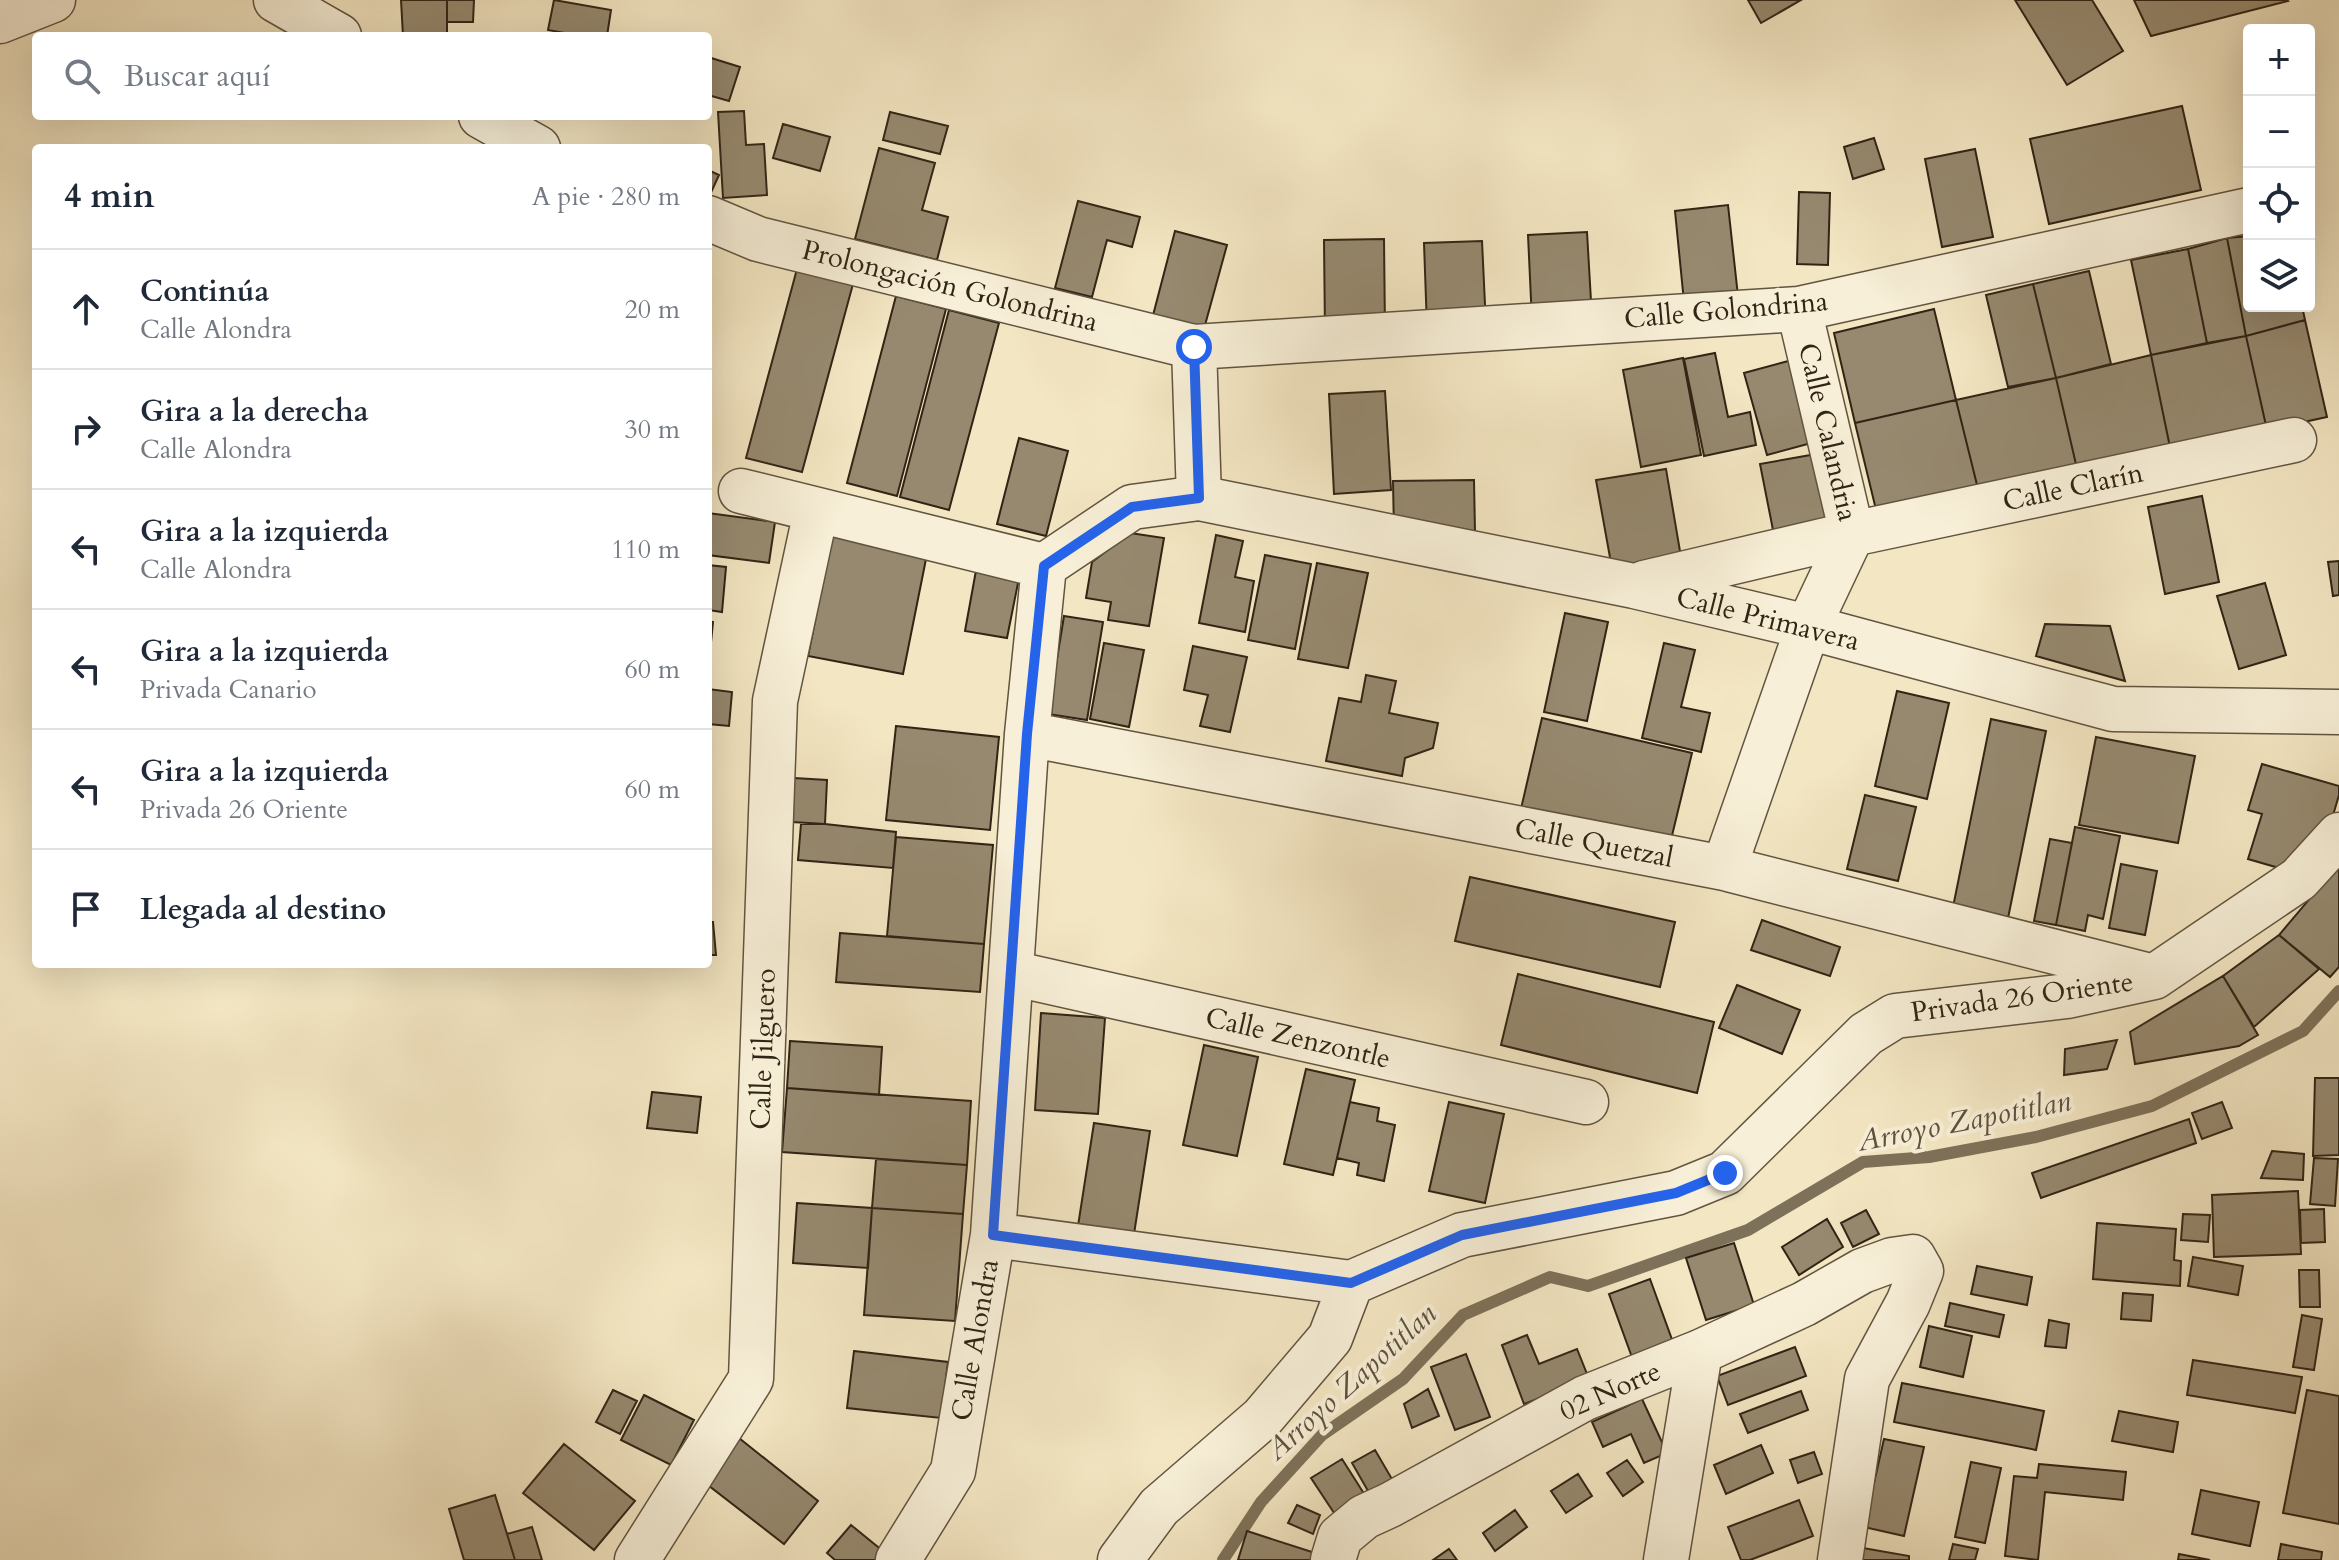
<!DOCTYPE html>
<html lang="es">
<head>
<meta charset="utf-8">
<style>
	:root { --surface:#fff; --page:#f2f2f3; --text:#1f2937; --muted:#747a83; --line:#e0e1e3 }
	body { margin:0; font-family:Cardo,serif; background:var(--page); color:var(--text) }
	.controls { position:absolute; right:24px; top:24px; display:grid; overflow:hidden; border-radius:8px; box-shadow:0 8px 32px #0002 }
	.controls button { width:72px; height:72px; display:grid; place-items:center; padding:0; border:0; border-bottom:2px solid var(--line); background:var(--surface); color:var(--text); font:40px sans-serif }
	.stop { position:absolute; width:24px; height:24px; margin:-18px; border:6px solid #2563eb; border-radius:50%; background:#fff }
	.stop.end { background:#2563eb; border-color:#fff; box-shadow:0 2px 8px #0008 }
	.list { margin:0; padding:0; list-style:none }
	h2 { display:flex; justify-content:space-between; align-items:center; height:104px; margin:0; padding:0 32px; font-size:34px }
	h2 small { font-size:26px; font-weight:400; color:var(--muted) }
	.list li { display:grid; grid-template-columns:52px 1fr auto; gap:24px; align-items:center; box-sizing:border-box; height:120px; padding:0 32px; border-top:2px solid var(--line) }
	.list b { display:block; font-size:30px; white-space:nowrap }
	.list p { margin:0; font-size:26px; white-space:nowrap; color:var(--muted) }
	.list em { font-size:26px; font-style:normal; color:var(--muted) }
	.icon { flex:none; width:44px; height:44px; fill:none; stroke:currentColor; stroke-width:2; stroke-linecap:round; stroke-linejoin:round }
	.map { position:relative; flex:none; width:2339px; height:1560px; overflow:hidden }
	.search { position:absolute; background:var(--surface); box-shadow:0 8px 32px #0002; left:32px; top:32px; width:680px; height:88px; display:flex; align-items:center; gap:20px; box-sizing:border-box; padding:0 28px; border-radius:8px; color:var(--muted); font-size:30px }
	.panel { position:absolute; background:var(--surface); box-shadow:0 8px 32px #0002; left:32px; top:144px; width:680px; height:824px; border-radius:8px }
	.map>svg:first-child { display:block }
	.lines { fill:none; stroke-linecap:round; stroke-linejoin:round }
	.stream { stroke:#7e7159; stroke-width:12 }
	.building { fill:#96896f; stroke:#312415; stroke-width:2 }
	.minor-casing { stroke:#625440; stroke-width:47 }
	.minor { stroke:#f7efd7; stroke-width:44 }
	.route { stroke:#2563eb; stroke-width:10 }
	.labels { text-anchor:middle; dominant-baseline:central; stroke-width:8; stroke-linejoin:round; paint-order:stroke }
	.street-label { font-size:28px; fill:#312415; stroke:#f7efd7 }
	.water-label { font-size:30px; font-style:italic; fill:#5e513d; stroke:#f7efd7 }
</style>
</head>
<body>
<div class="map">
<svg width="2339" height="1560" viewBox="0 0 2339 1560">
	<rect width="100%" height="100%" fill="#f3e6c2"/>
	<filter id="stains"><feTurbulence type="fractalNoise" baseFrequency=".0025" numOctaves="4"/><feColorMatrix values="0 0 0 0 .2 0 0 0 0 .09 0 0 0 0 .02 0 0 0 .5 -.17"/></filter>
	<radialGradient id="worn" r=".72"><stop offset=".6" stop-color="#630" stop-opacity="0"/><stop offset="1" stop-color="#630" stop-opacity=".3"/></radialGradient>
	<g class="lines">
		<path class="stream" d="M1223 1560 1261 1502 1322 1435 1403 1379 1463 1315 1550 1277 1588 1286 1748 1230 1863 1162 1929 1157 2036 1137 2152 1106 2303 1031 2339 991"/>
	</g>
	<path class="building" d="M401 0H447V36H403Z
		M447 0H474L473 22H447Z
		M554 0 611 10 607 36H581L548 30Z
		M1748 0H1801L1761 23Z
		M2015 0H2092L2123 51 2067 85Z
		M2134 0H2287L2288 1 2151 36Z
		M708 57 740 67 729 101 708 95Z
		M2182 106 2201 190 2049 224 2030 139Z
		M744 111 746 145 764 144 767 195 723 198 718 112Z
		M890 112 948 126 940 154 883 140Z
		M783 124 830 137 820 171 773 158Z
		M1874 138 1884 169 1853 179 1844 147Z
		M879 148 935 163 922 210 948 217 937 260 855 239Z
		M1975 149 1993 237 1942 247 1925 159Z
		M708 170 719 175 708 199Z
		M1799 192 1830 193 1828 265 1797 264Z
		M1078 201 1140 217 1132 247 1107 240 1092 297 1055 288Z
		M1728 205 1738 296 1684 302 1675 211Z
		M1175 231 1227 245 1202 336 1151 323Z
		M1587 232 1592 318 1532 321 1528 235Z
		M2249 236V306H2302L2305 320 2246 336 2227 238Z
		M2227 238 2246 336 2207 343 2188 249Z
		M1384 239 1385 331 1325 332 1324 240Z
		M1482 241 1486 326 1427 328 1424 243Z
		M2188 249 2207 343 2151 355 2131 260Z
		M797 269 853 284 802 472 746 458Z
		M2089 271 2111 364 2056 378 2033 284Z
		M2033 284 2056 378 2008 387 1986 295Z
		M896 296 946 309 897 496 847 483Z
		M1934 309 1956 400 1855 423 1834 333Z
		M949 310 999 323 949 510 900 497Z
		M2305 320 2327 417 2267 430 2246 336Z
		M2246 336 2267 430 2171 452 2151 355Z
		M1715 353 1728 417 1750 412 1756 445 1704 456 1684 359Z
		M2151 355 2171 452 2078 473 2056 378Z
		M1683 358 1701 455 1641 467 1623 370Z
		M1792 360 1815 442 1767 455 1744 373Z
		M2056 378 2078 473 1980 497 1956 400Z
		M1385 391 1391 490 1334 494 1329 394Z
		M1956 400 1980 497 1879 522 1855 423Z
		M1019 438 1068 451 1046 536 997 524Z
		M1822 453 1836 524 1774 535 1760 464Z
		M1666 469 1682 563 1613 574 1596 480Z
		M1474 480 1475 532 1394 533 1393 481Z
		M2202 496 2219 582 2165 594 2148 507Z
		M708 513 775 522 769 563 708 555Z
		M1130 533 1164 538 1149 626 1108 620 1111 602 1086 598 1092 562Z
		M1216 535 1243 541 1235 577 1254 581 1245 632 1199 623Z
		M832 536 927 554 903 674 808 656Z
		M1265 555 1311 564 1295 649 1248 640Z
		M2339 561V595L2333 596 2328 562Z
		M1317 563 1368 573 1348 668 1298 659Z
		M708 565 726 567 722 612 708 610Z
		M977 565 1020 573 1007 638 965 631Z
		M2265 583 2286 655 2239 669 2217 596Z
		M1565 613 1608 622 1587 721 1544 712Z
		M1064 616 1103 622 1087 720 1048 714Z
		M708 621 713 622 708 673Z
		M2045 624 2110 626 2125 681 2036 656Z
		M1104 643 1144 650 1129 727 1090 719Z
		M1664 643 1695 650 1681 707 1710 713 1701 752 1642 738Z
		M1193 646 1247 657 1230 732 1200 726 1208 695 1184 690Z
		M1366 675 1396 681 1389 713 1438 723 1433 748 1405 758 1402 776 1326 761 1339 698 1361 702Z
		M708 689 732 692 729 726 708 724Z
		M1897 691 1949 703 1927 799 1875 786Z
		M1542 718 1692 753 1669 848 1520 813Z
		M1991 719 2046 731 2006 928 1951 917Z
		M896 726 999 737 990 830 886 820Z
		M2096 737 2195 756 2178 843 2079 825Z
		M2262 764 2339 786V795L2326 839 2296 873 2248 859 2262 814 2248 810Z
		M794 778 827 780 825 824 792 822Z
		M1865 795 1916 807 1898 881 1847 869Z
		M801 824H825L896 832 893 868 798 860Z
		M2075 827 2120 836 2103 919 2088 915 2085 931 2056 925Z
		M896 837 993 845 984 944 887 936Z
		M2050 839 2072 843 2056 925 2034 921Z
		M2121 864 2157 871 2145 935 2109 928Z
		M2339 864V967L2330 977 2279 935Z
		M1470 877 1675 922 1660 987 1455 941Z
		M1762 920 1840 947 1830 976 1751 950Z
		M708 922H713L716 955H708Z
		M840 933 984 944 980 992 836 982Z
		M2279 935 2319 969 2254 1027 2223 976Z
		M1518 974 1714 1022 1697 1093 1501 1045Z
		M2223 976 2258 1035 2239 1046 2135 1064 2130 1032Z
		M1737 985 1800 1010 1782 1054 1719 1028Z
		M1041 1013 1105 1018 1098 1114 1035 1110Z
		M2117 1040 2107 1069 2064 1075 2065 1049Z
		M790 1041 882 1047 879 1095 787 1088Z
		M1204 1045 1258 1057 1237 1156 1183 1145Z
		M1306 1069 1355 1080 1333 1175 1284 1164Z
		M2315 1078H2339V1155L2313 1156Z
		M787 1088 971 1101 967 1165 782 1152Z
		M652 1092 701 1097 697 1133 647 1128Z
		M1350 1102 1379 1108 1377 1121 1395 1125 1384 1181 1357 1175 1359 1163 1337 1158Z
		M1449 1102 1504 1114 1485 1203 1429 1191Z
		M2222 1102 2232 1128 2202 1139 2192 1113Z
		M2189 1119 2196 1143 2041 1198 2032 1173Z
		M1094 1123 1150 1131 1134 1234 1078 1226Z
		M2272 1151 2304 1154 2303 1180 2261 1178Z
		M2314 1158 2338 1159 2335 1206 2310 1204Z
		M876 1159 967 1165 963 1214 872 1208Z
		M2298 1191 2301 1254 2214 1257 2212 1195Z
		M797 1203 872 1208 868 1268 793 1263Z
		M872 1208 963 1214 955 1321 864 1315Z
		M2324 1209 2325 1242 2301 1243 2300 1210Z
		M1866 1210 1879 1234 1853 1247 1841 1223Z
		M2183 1214 2210 1215 2208 1242 2181 1240Z
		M1827 1219 1843 1247 1799 1275 1782 1247Z
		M2097 1223 2176 1229 2174 1260 2181 1261 2180 1286 2093 1279Z
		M1734 1243 1754 1305 1706 1320 1686 1258Z
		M2193 1257 2243 1266 2238 1295 2188 1286Z
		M1977 1266 2032 1277 2027 1305 1971 1294Z
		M2299 1270H2319L2320 1307H2300Z
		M1650 1279 1674 1345 1633 1360 1609 1294Z
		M2123 1293 2153 1295 2151 1321 2121 1319Z
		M1950 1303 2004 1315 1999 1337 1945 1326Z
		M2302 1315 2322 1319 2314 1370 2293 1367Z
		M2049 1320 2069 1324 2066 1348 2045 1346Z
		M1929 1326 1972 1336 1963 1377 1920 1367Z
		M1527 1335 1539 1364 1577 1349 1589 1379 1524 1404 1502 1345Z
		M1795 1347 1806 1376 1728 1405 1717 1376Z
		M854 1351 948 1362 941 1418 847 1408Z
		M1466 1354 1490 1417 1455 1430 1431 1367Z
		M2193 1360 2302 1377 2295 1413 2187 1395Z
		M1902 1383 2044 1411 2036 1450 1894 1422Z
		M1428 1389 1439 1416 1412 1428 1404 1404Z
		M613 1390 637 1401 620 1434 596 1422Z
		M2307 1390 2339 1396V1524L2283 1513Z
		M1801 1391 1808 1410 1748 1433 1740 1414Z
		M644 1395 694 1420 671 1465 621 1440Z
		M1642 1399 1667 1453 1644 1463 1631 1434 1603 1447 1592 1422Z
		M2119 1411 2178 1422 2173 1452 2112 1441Z
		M739 1438 818 1501 784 1544 704 1482Z
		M1884 1439 1924 1447 1904 1536 1864 1527Z
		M564 1444 635 1501 594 1550 523 1493Z
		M1761 1445 1773 1473 1726 1494 1714 1465Z
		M1375 1450 1396 1486 1372 1498 1352 1463Z
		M1814 1452 1822 1474 1798 1483 1790 1460Z
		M1342 1459 1368 1500 1338 1519 1311 1478Z
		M1627 1460 1643 1482 1623 1496 1607 1473Z
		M1971 1462 2001 1468 1985 1543 1955 1537Z
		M2039 1464 2126 1472 2123 1500 2045 1492 2038 1560 2005 1556 2014 1476 2037 1478Z
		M1578 1474 1592 1496 1566 1513 1551 1491Z
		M2201 1490 2259 1502 2250 1546 2192 1534Z
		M495 1495 515 1560H464L449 1509Z
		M1799 1500 1813 1536 1750 1560H1741L1728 1527Z
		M1297 1505 1320 1515 1313 1534 1288 1523Z
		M1515 1510 1527 1527 1495 1551 1483 1533Z
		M851 1525 889 1556 886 1560H835L827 1553Z
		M532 1527 542 1560H515L507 1534Z
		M1247 1531 1315 1553 1313 1560H1238Z
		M1953 1544 1978 1549 1975 1560H1949Z
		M2281 1544 2322 1552 2321 1560H2278Z
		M1863 1548 1909 1556V1560H1861Z
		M1449 1549 1457 1560H1433Z
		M2179 1554 2210 1560H2178Z"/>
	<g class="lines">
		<g class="minor-casing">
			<path id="minor" d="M276 0 339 36
				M0 21 53 0
				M481 116 538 148
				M708 218 758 239 1194 347 1799 309 2249 210
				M1194 347 1199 498
				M741 491 1044 566
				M1044 566 1132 507 1199 498 1634 586 1808 627 2113 709 2339 712
				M1644 583 1852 534 2294 440
				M1027 734 1724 868 2154 977
				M1724 868 1808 627 1852 534 1799 309
				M1011 973 1586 1102
				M993 1235 1351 1283
				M1351 1283 1462 1235 1676 1193 1725 1173 1866 1034 1895 1016 2067 996 2154 977 2299 879 2339 835
				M637 1560 751 1379 775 701 816 511
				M898 1560 953 1471 993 1235 1027 734 1044 566
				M1120 1560 1159 1507 1262 1418 1330 1338 1351 1283
				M1333 1560 1340 1537 1364 1517 1390 1505 1585 1398 1700 1352 1804 1304 1862 1271 1892 1260 1913 1257 1921 1271 1908 1303 1867 1379 1840 1560
				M1666 1560 1700 1352"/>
		</g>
		<use href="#minor" class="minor"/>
	</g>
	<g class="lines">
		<path class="route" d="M1194 347 1199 498 1132 507 1044 566 1027 734 993 1235 1351 1283 1462 1235 1676 1193 1725 1173"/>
	</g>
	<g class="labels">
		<g class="street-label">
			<text transform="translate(950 286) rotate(14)">Prolongación Golondrina</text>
			<text transform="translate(1726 310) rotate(-5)">Calle Golondrina</text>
			<text transform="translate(1828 432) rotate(77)">Calle Calandria</text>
			<text transform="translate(2073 487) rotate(-12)">Calle Clarín</text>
			<text transform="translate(1768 619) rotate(14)">Calle Primavera</text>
			<text transform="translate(1594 843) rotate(11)">Calle Quetzal</text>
			<text transform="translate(2022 997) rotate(-8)">Privada 26 Oriente</text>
			<text transform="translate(1298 1038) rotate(13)">Calle Zenzontle</text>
			<text transform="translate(763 1049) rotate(-88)">Calle Jilguero</text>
			<text transform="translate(975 1340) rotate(-80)">Calle Alondra</text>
			<text transform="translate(1610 1391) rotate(-24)">02 Norte</text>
		</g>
		<g class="water-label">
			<text transform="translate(1964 1121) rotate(-11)">Arroyo Zapotitlan</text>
			<text transform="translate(1351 1382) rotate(-42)">Arroyo Zapotitlan</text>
		</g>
	</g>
	<rect width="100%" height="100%" filter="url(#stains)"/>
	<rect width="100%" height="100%" fill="url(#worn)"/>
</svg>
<div class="controls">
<button>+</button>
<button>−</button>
<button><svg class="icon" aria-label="locate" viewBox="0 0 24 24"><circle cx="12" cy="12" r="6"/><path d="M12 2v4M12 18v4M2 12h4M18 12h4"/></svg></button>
<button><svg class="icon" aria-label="layers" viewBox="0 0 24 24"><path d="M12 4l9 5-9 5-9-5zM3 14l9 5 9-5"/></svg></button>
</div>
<div class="stop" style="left:1194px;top:347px"></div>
<div class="stop end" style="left:1725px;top:1173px"></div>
<div class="search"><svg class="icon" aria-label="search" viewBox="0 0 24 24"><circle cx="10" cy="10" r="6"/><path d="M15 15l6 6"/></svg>Buscar aquí</div>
<section class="panel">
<h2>4 min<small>A pie · 280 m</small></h2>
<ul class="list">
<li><svg class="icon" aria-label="ahead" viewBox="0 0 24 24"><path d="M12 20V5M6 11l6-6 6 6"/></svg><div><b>Continúa</b><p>Calle Alondra</p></div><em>20 m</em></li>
<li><svg class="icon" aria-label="right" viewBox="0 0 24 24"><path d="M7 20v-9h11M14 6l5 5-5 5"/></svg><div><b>Gira a la derecha</b><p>Calle Alondra</p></div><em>30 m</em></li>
<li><svg class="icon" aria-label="left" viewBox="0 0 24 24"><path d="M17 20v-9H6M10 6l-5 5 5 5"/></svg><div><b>Gira a la izquierda</b><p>Calle Alondra</p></div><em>110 m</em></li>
<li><svg class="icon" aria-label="left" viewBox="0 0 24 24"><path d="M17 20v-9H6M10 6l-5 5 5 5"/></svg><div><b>Gira a la izquierda</b><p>Privada Canario</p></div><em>60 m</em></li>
<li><svg class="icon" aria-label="left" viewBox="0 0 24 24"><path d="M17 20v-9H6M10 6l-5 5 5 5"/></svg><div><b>Gira a la izquierda</b><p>Privada 26 Oriente</p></div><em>60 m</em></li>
<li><svg class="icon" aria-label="arrive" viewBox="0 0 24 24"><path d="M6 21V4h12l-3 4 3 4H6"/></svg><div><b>Llegada al destino</b></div></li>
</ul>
</section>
</div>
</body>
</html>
